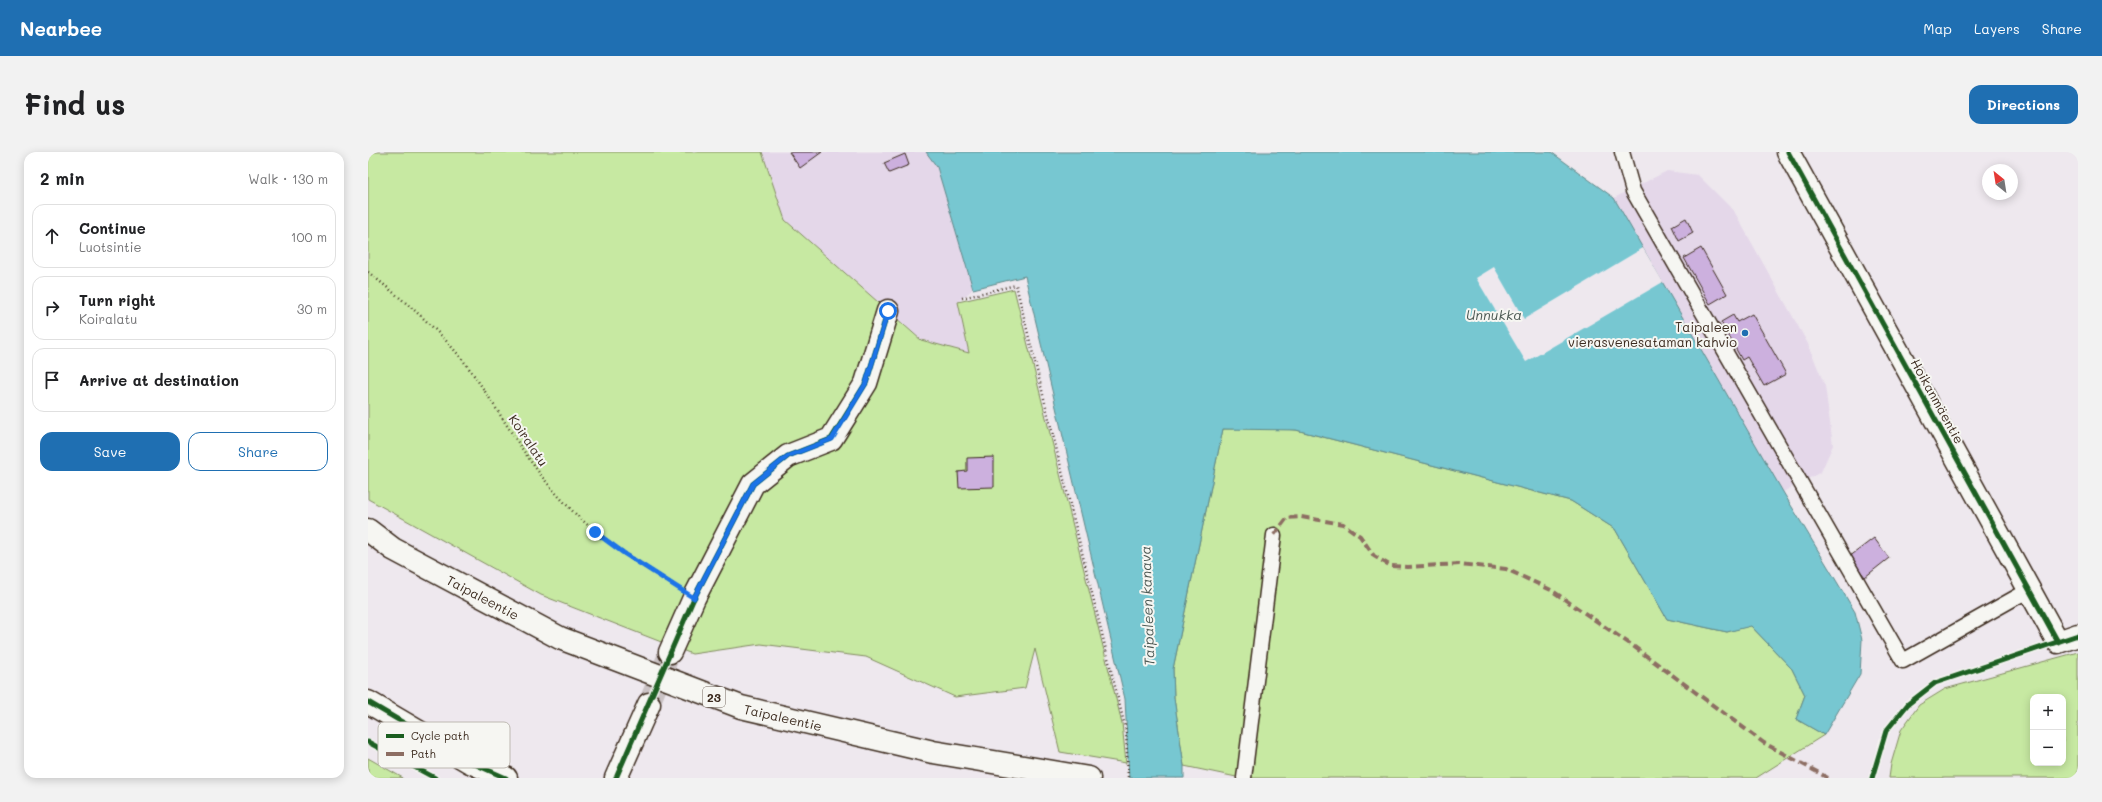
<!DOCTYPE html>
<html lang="en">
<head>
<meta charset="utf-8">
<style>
	:root { --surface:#fff; --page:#f2f2f2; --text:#202124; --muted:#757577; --line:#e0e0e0; --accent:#1f6fb2 }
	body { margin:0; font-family:Mali,sans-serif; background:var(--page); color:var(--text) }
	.controls { position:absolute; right:12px; bottom:12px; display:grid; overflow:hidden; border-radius:8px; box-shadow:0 2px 10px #0003 }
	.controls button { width:36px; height:36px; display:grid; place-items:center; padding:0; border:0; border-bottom:1px solid var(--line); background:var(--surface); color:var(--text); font:20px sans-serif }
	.compass { position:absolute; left:1614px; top:12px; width:36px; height:36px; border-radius:50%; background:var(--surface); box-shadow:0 2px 10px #0003; rotate:330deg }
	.stop { position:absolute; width:12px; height:12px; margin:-9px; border:3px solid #1a73e8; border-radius:50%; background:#fff }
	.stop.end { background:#1a73e8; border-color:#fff; box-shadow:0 1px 4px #0008 }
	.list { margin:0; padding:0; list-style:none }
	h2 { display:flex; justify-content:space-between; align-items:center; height:52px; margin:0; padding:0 16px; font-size:17px }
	h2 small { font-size:13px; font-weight:400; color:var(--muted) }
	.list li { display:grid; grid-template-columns:26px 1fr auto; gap:12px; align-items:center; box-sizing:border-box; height:64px; margin:0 8px 8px; padding:0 8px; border:1px solid var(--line); border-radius:12px }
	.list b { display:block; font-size:15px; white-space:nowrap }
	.list p { margin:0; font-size:13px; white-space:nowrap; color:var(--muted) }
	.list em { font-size:13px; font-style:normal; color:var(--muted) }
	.actions { display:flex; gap:8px; padding:12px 16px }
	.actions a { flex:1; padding:9px 0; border:1px solid var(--accent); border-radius:12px; text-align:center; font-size:14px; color:var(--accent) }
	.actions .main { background:var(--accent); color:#fff }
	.icon { flex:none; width:22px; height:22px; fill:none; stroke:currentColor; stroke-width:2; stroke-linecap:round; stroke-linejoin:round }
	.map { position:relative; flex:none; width:1710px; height:626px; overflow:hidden; border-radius:12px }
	header { display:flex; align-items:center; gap:24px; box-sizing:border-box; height:56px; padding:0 20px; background:var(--accent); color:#fff }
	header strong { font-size:19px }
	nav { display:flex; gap:22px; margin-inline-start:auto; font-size:14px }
	.intro { display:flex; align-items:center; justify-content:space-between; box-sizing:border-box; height:96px; padding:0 24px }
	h1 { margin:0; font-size:28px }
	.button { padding:10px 18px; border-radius:12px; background:var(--accent); color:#fff; font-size:14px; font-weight:700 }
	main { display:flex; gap:24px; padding:0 24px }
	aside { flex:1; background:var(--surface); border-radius:12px; box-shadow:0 2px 10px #0003 }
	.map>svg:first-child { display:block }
	.built { fill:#e4d7e9 }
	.green { fill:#c7e9a2; stroke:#818a60; fill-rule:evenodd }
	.water { fill:#77c7d1; stroke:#5f8889 }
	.pier { fill:#eee8ee }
	.building { fill:#ccb0de; stroke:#3b2a1e }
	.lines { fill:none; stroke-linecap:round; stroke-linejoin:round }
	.minor-tunnel { stroke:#cac2c4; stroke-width:22; stroke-dasharray:22 11; stroke-linecap:butt }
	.service-casing { stroke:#3b2a1e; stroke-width:17 }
	.minor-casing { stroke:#3b2a1e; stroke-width:25 }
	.trunk-casing { stroke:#3b2a1e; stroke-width:25 }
	.path { stroke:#3b2a1e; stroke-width:2.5; stroke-dasharray:1 3; stroke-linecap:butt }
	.service { stroke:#f6f6f2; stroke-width:14 }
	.minor { stroke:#f6f6f2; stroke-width:22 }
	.trunk { stroke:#f6f6f2; stroke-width:22 }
	.quiet { stroke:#8d6e63; stroke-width:4; stroke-dasharray:8 4; stroke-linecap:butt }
	.cycleway-casing { stroke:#f6f6f2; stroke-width:8 }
	.cycleway { stroke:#1b5e20; stroke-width:5 }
	.route { stroke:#1a73e8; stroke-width:5 }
	.poi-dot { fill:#1f6fb2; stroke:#f6f6f2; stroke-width:1.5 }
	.labels { text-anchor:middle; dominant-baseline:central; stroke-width:4; stroke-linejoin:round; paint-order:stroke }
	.shield { fill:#f6f6f2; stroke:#73675e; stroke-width:1 }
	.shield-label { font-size:12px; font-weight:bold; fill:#3b2a1e }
	.poi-label { font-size:13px; fill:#3b2a1e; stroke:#f6f6f2; text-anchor:end }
	.street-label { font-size:13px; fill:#3b2a1e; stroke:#f6f6f2 }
	.water-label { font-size:14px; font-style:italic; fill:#4d5954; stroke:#f6f6f2 }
	.key { fill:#f6f6f2; stroke:#beb9b2; stroke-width:1 }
	.key-label { font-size:11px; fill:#3b2a1e }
</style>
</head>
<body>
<header>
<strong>Nearbee</strong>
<nav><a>Map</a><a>Layers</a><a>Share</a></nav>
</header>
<div class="intro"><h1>Find us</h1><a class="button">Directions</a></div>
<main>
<aside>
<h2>2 min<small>Walk · 130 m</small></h2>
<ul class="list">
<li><svg class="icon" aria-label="ahead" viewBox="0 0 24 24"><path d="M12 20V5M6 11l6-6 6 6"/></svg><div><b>Continue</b><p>Luotsintie</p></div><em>100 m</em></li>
<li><svg class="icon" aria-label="right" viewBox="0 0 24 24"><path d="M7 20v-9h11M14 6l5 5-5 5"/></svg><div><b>Turn right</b><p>Koiralatu</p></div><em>30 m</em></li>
<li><svg class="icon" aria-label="arrive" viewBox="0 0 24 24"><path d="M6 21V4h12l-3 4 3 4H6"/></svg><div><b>Arrive at destination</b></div></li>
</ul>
<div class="actions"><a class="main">Save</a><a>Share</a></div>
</aside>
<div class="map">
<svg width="1710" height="626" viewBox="0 0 1710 626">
	<rect width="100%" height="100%" fill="#eee8ee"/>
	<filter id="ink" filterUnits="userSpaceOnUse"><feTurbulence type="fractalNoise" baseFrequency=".025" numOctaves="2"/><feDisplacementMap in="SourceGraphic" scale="8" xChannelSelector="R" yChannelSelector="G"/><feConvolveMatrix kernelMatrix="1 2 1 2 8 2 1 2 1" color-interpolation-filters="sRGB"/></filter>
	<g filter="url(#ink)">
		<path class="built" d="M394 0H558L569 15 605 137 590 150 601 201 553 188 417 68Z
			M1299 19 1330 23 1366 59 1440 192 1457 234 1465 293 1453 320 1415 340 1246 46Z"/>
		<path class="green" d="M0 0H394L417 68 553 188 601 201 590 150 646 137 754 571 758 611 692 600 667 497 657 536 587 545 498 505 393 492 324 502 173 443 0 347Z
			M903 276 928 278 1203 349 1247 377 1299 467 1359 480 1382 473 1424 517 1437 543 1428 567 1456 583 1388 626H873L816 614 806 546 805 517 855 277Z
			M1710 500V626H1521L1523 612 1533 578 1551 553 1577 537ZM1665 545H1695V611H1665Z
			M0 606 35 626H0Z"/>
		<path class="water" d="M558 0H1183L1246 46 1415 340 1487 460 1494 488 1492 522 1456 583 1428 567 1437 543 1424 517 1383 474 1359 480 1299 467 1247 377 1203 349 928 278 855 277 805 517 806 546 816 614V626H761L757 547 657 124 605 137 569 15Z"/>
		<path class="pier" d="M1275 96 1295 130 1158 210 1108 126 1126 115 1156 167Z"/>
		<path class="building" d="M421 0H454L432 16Z
			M537 2 541 13 521 21 516 11Z
			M1318 66 1325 81 1311 89 1304 74Z
			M1333 96 1359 142 1342 152 1316 106Z
			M1384 162 1418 222 1396 234 1379 205 1374 208 1353 170 1365 163 1369 170Z
			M626 305V335L591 336 590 320 599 319V306Z
			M1506 386 1521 406 1497 425 1481 405Z"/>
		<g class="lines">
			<path class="minor-tunnel" d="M281 552 302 500"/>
			<g class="service-casing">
				<path id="service" d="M1254 0 1265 39 1535 509 1661 438
					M876 626 906 383"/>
			</g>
			<g class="minor-casing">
				<path id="minor" d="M1420 0 1690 490 1710 483
					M302 500 326 446 385 332 420 304 463 287 498 231 520 159
					M0 550 102 610 138 626
					M248 626 281 552"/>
			</g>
			<g class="trunk-casing">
				<path id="trunk" d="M0 378 25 397 192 486 373 555 565 600 721 626"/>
			</g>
			<path class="path" d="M0 120C35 148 69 175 97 211 131 256 156 308 195 349 227 384 266 408 306 433
				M594 146 648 133 758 579 760 626"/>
			<use href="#service" class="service"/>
			<use href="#minor" class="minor"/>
			<use href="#trunk" class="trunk"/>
			<path class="quiet" d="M906 383 919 366 933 365 975 372 992 384 1006 404 1023 414 1040 415 1091 412 1138 417 1183 438 1265 494 1396 591 1460 626"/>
			<g class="cycleway-casing">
				<path id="cycleway" d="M1420 0 1690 490
					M0 550 102 610 138 626
					M0 590 67 626
					M248 626 326 446 385 332 420 304 463 287 498 231 520 159
					M1504 626 1518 579 1540 552 1567 531 1710 483"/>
			</g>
			<use href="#cycleway" class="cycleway"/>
		</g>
	</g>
	<g class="lines" filter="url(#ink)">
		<path class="route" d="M227 380 257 402 326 446 385 332 420 304 464 287 498 231 520 159"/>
	</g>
	<circle class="poi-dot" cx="1377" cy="181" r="4"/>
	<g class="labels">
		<rect class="shield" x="335" y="535" width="22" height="20" rx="3"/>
		<g class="shield-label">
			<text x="346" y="545">23</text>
		</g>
		<g class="poi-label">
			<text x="1369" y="174">Taipaleen<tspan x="1369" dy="15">vierasvenesataman kahvio</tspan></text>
		</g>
		<g class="street-label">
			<text transform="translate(1570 249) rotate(61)">Hoikanmäentie</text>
			<text transform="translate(161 288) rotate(56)">Koiralatu</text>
			<text transform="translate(115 445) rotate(28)">Taipaleentie</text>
			<text transform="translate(415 565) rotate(13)">Taipaleentie</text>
		</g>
		<g class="water-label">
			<text x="1126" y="162">Unnukka</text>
			<text transform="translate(779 454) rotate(-92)">Taipaleen kanava</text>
		</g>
	</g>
	<rect x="10" y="570" width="132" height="46" rx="6" class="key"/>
	<rect x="18" y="582" width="18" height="4" fill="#1b5e20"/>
	<rect x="18" y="600" width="18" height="4" fill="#8d6e63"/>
	<g class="key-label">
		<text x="43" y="588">Cycle path</text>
		<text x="43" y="606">Path</text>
	</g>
</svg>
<div class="controls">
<button>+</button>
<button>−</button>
</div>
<svg class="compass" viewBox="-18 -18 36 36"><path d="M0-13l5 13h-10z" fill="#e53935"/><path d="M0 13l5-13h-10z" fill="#757577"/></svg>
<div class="stop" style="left:520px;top:159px"></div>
<div class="stop end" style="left:227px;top:380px"></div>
</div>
</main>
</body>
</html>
